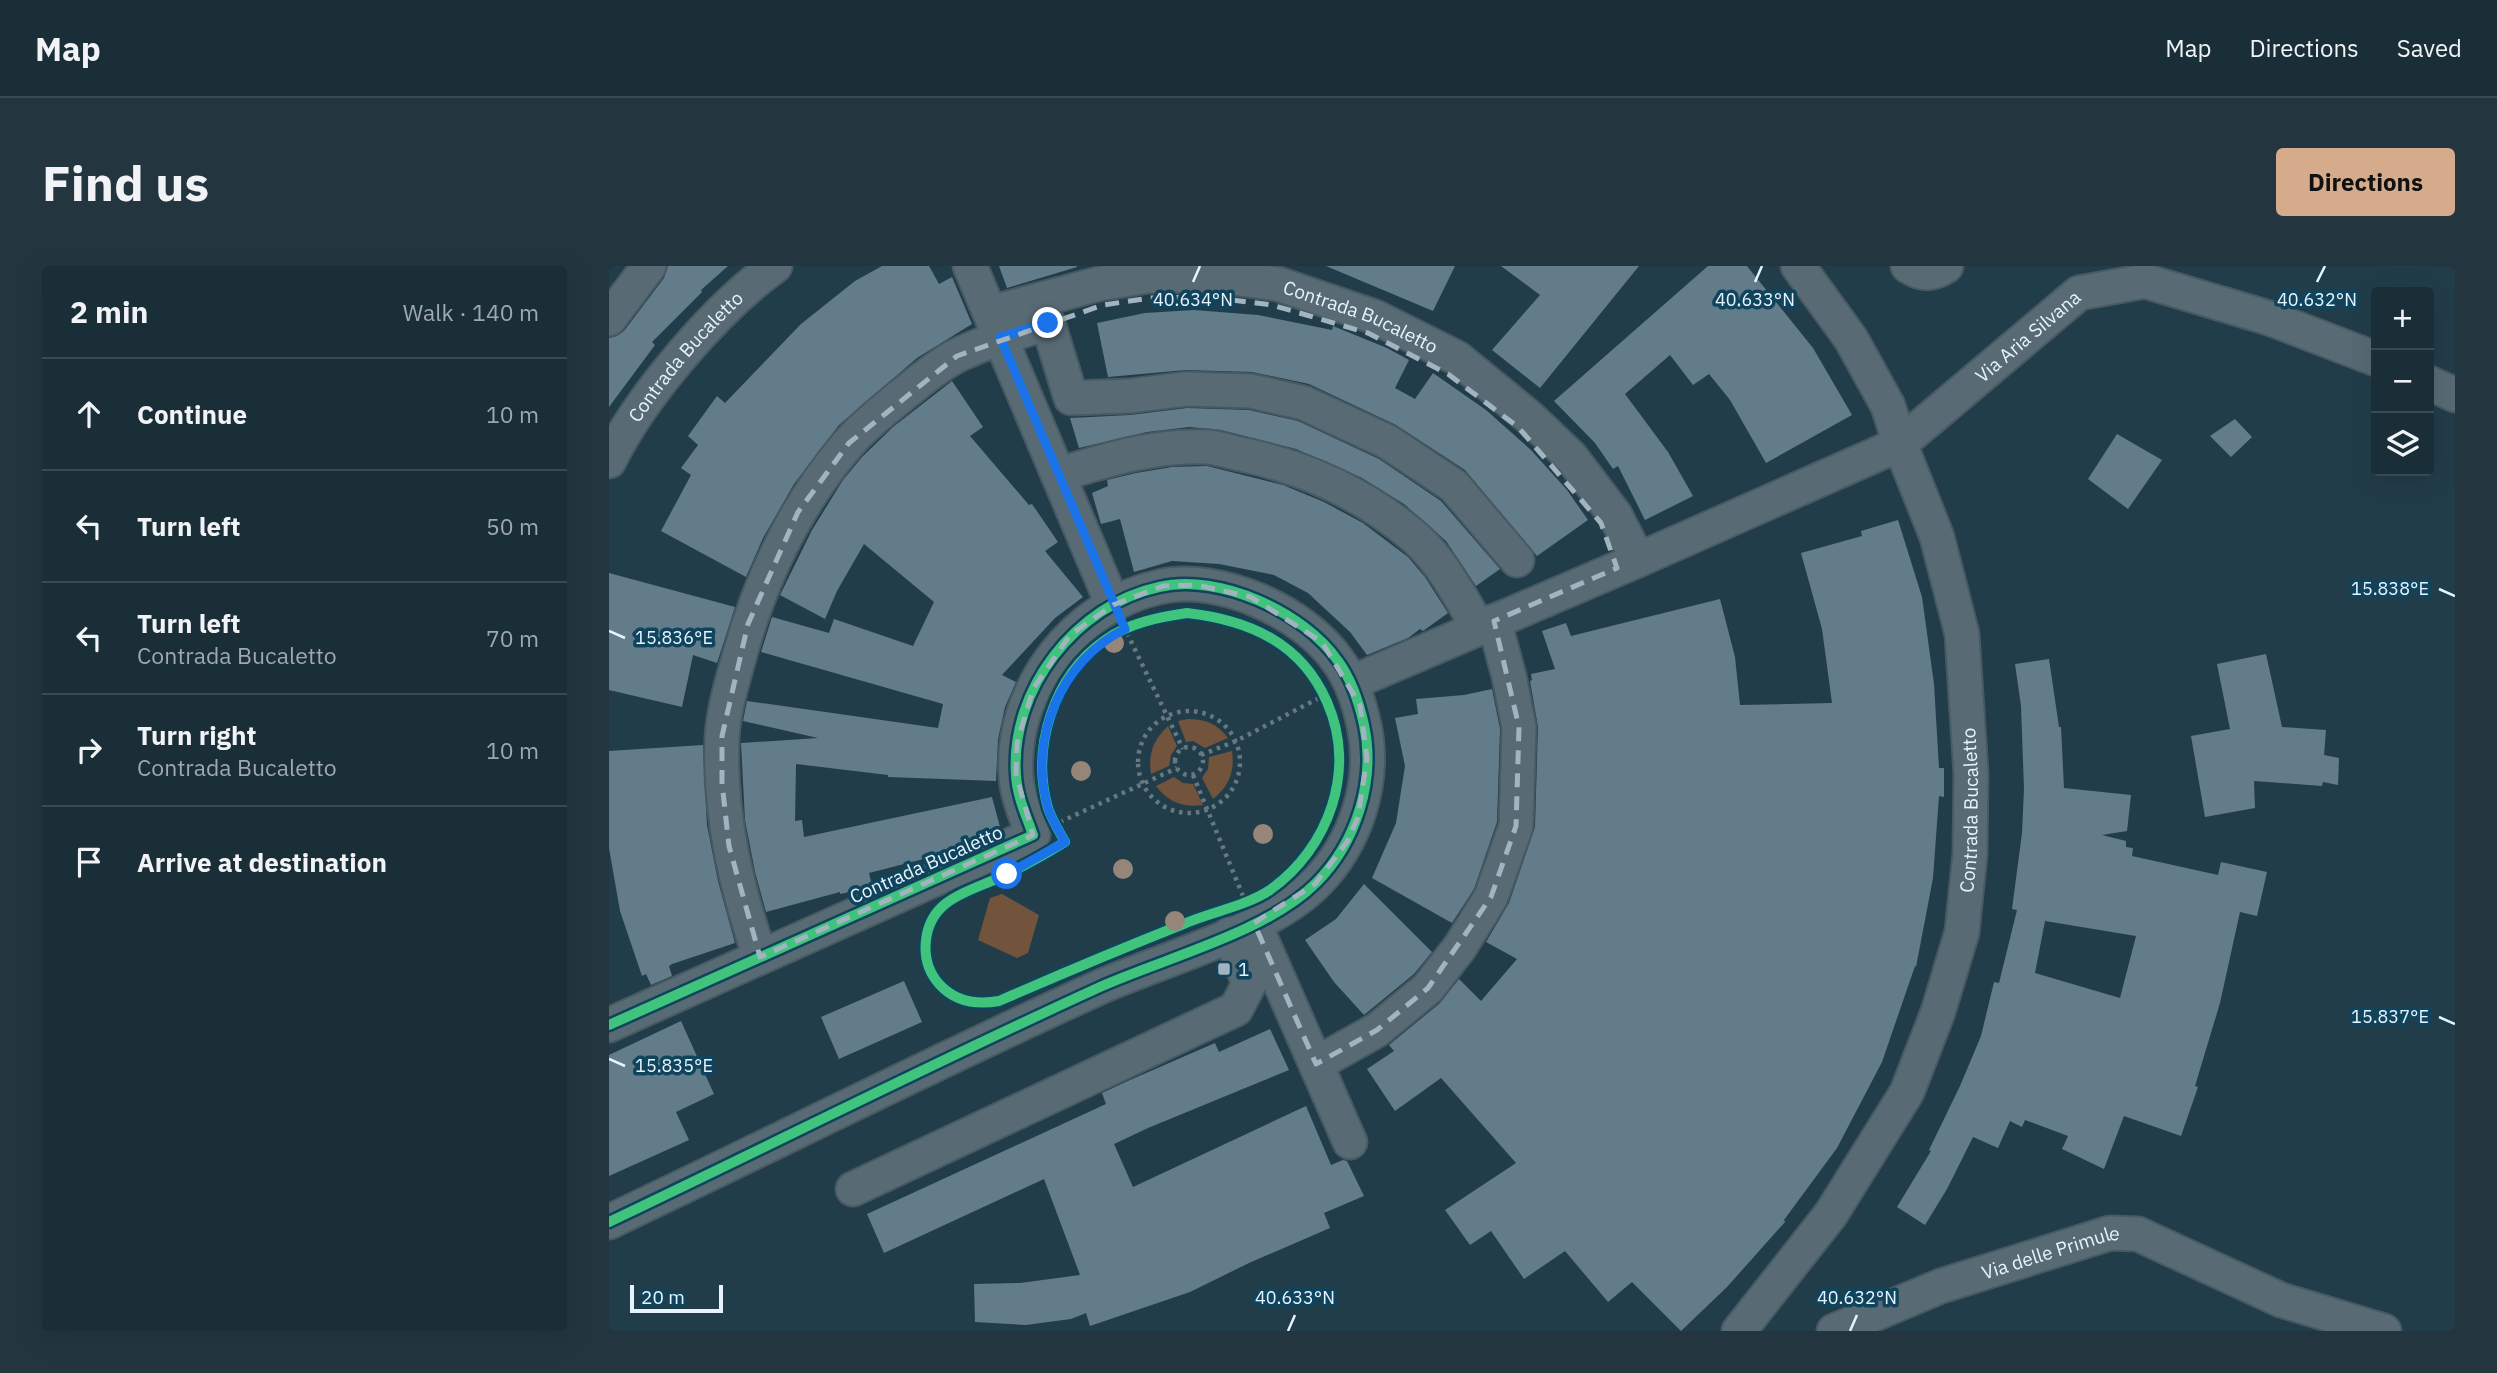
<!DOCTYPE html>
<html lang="en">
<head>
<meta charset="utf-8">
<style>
	:root { --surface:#1a2e38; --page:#233640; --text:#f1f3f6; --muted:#9fa8ae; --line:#384a53; --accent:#d6ab8b }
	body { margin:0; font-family:"IBM Plex Sans",sans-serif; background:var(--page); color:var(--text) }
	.controls { position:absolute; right:21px; top:21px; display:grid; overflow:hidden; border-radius:7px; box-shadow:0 7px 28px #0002 }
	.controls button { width:63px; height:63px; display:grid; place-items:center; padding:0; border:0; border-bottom:2px solid var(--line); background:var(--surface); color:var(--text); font:35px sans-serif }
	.scale { position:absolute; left:21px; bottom:18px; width:93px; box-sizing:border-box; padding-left:7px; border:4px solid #e5f4fe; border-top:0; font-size:19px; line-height:24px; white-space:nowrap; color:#e5f4fe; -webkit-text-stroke:5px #10435c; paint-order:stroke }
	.stop { position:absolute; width:21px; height:21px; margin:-16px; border:5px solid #1a73e8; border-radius:50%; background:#fff }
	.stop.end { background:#1a73e8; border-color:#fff; box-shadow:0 2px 7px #0008 }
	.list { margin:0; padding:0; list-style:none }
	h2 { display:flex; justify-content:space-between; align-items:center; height:91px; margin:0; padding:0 28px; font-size:30px }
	h2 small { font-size:23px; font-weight:400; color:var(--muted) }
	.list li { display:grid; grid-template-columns:46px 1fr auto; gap:21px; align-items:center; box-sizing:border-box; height:112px; padding:0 28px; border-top:2px solid var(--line) }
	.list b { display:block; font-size:26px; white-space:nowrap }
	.list p { margin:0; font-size:23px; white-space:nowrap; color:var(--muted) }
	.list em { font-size:23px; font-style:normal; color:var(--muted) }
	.icon { flex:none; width:38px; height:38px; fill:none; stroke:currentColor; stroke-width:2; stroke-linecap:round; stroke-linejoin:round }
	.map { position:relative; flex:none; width:1846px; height:1065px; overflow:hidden; border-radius:7px }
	header { display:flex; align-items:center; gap:42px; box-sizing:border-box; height:98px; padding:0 35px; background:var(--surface); border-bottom:2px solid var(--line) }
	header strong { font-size:33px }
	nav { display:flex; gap:38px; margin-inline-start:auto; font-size:24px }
	.intro { display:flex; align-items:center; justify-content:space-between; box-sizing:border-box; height:168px; padding:0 42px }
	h1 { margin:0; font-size:49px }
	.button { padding:18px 32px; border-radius:7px; background:var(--accent); color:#111; font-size:24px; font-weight:700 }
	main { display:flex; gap:42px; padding:0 42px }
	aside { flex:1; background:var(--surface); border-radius:7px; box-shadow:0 7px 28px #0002 }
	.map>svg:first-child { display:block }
	.green { fill:#72533b }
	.building { fill:#627c8a; fill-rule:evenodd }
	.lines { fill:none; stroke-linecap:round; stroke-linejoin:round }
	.minor-casing { stroke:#475a63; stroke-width:37 }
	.path { stroke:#677880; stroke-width:4.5; stroke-dasharray:3.5 5; stroke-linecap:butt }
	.minor { stroke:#586b75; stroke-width:33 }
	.cycleway-casing { stroke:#10435c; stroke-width:15 }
	.cycleway { stroke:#40c37c; stroke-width:10 }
	.tree { fill:#968679 }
	.route { stroke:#1a73e8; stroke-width:9 }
	.marked { fill:none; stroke:#a1b4bf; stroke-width:5; stroke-dasharray:14 9; stroke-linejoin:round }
	.ticks { fill:none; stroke:#e5f4fe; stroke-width:2.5 }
	.poi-dot { fill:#a1b4bf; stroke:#10435c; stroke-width:2.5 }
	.labels { text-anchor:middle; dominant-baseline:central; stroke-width:7; stroke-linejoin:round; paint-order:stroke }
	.street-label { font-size:19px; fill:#e5f4fe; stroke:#10435c }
	.poi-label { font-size:19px; fill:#e5f4fe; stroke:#10435c; text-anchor:start }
	.ticks-label { font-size:18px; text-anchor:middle; fill:#e5f4fe; stroke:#10435c; stroke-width:7; stroke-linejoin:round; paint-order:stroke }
</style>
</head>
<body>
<header>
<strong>Map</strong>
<nav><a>Map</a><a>Directions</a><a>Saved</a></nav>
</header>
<div class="intro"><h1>Find us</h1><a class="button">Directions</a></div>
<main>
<aside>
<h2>2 min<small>Walk · 140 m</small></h2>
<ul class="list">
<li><svg class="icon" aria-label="ahead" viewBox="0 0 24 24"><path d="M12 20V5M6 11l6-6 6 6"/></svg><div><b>Continue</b></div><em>10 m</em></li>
<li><svg class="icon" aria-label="left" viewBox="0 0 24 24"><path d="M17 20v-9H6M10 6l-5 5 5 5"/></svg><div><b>Turn left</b></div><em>50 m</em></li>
<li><svg class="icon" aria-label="left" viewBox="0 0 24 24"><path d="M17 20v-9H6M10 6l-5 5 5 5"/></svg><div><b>Turn left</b><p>Contrada Bucaletto</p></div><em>70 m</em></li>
<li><svg class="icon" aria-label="right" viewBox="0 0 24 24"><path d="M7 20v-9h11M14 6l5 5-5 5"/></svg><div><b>Turn right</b><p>Contrada Bucaletto</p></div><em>10 m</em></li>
<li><svg class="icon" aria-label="arrive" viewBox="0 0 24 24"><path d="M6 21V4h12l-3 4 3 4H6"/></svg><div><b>Arrive at destination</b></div></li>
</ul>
</aside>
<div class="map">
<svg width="1846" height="1065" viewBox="0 0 1846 1065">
	<rect width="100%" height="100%" fill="#223d4a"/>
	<path class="green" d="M579 453C596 453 609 458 619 472L596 482 584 475 577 476 569 455Z
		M559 460 568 480 562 489 560 500 542 508C539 488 544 474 559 460Z
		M623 485C626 506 620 520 604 533L593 512 599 503 600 491Z
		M565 511 574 517 584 518 594 539C574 542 559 536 547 520Z
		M393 628 430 649 419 687 408 692 369 674 381 632Z"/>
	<path class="building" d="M59 0H119L92 24 93 26 43 76 46 79 0 141V72L8 70 15 65 55 12Z
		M273 0H320L330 18 343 11 363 58 308 92 230 159 185 218 154 272 137 311 52 265 82 209 72 202 89 179 79 170 108 130 116 137 192 58 246 15Z
		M390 0H468V1L398 22Z
		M717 0H846L824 45Z
		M892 0H1030L931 122 883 84 931 29Z
		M1099 0H1138L1204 82 1243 149 1157 197 1121 134 1100 108 1084 119 1061 89 1016 128 1059 186 1084 230 1036 254 1009 200 1004 203 986 177 945 135Z
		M585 44 649 49 723 64 724 60 778 82 800 94 786 122 806 133 824 107 877 144 922 184 958 224 979 254 928 290 856 204 787 159 700 118 643 106 577 104 499 111 488 57 536 47Z
		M343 115 374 161 361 170 420 239 423 238 449 276 436 285 474 331 446 352 393 409 407 416 396 441 389 473 387 515 279 511V509L187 498 186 555 193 554 195 571 383 531 391 561 334 588 260 607 263 620 256 623 231 628V626L157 646 146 606 136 554 132 477 209 472 134 455 138 435 329 462 334 438 152 386 163 351 220 367 225 353 304 380 325 336 255 278 228 325 216 353 171 329 203 264 234 214 253 191 284 161Z
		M578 142 640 144 689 155 770 193 832 235 891 303 867 320 837 275 795 238 753 212 687 183 612 164 580 161 538 166 470 182 461 152 521 149Z
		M1626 153 1643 171 1622 191 1601 170Z
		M1508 168 1553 194 1519 243 1479 213Z
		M598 200 674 219 715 236 754 257 799 291 816 311 839 347 814 365 811 363 799 372 758 389 741 366 699 327 665 309 610 298 563 295 525 306 511 253 492 258 483 227 499 220 498 214 527 207 563 201Z
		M1289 254 1313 331 1325 418 1330 502H1335V531L1330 530 1324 612 1307 701 1306 700 1273 796 1228 882 1175 954 1176 956 1118 1021 1072 1065 1023 1016 999 1036 956 985 915 1013 882 965 861 979 836 944 907 897 832 812 786 845 758 803 785 785 780 779 831 737 850 713 872 735 908 693 877 676 900 637 926 561 929 461 921 415 923 414 922 408 946 403 933 365 957 357 962 370 1111 333 1126 391 1131 439 1223 437 1213 363 1192 287 1253 270 1252 265Z
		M0 307 126 341 108 397 84 389 73 441 0 424Z
		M1657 388 1673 461 1717 464 1715 489 1730 492 1729 519 1714 516 1713 520 1645 515 1646 542 1596 551 1582 470 1621 463 1608 398Z
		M1440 393 1450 461H1452L1455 522 1522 529 1518 565 1493 569 1517 575V581L1524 582 1523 590 1609 609 1612 596 1658 606 1648 650 1631 646 1611 737 1586 820 1589 821 1572 870 1515 850 1495 903 1453 883 1459 870 1416 854 1413 861 1401 855 1389 882 1364 871 1338 923 1316 959 1288 941 1322 885 1320 884 1351 820 1372 770 1385 716 1390 717 1408 644 1403 643 1413 567 1415 523 1412 440 1406 398ZM1436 655 1527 670 1511 732 1426 707Z
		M883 423 891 463 888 556 865 623 843 657 763 612 787 557 796 500 786 452 809 448 807 433 855 429Z
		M94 479 98 559 109 615 126 677 63 698 60 700 63 710 42 719 37 708 33 710 11 645 0 582V485Z
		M755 618 823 686 805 708 755 749 725 716 696 674 727 653Z
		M295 715 313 756 230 793 212 751Z
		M72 755 105 828 67 846 80 874 0 910V789Z
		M661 763 680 804 539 862 505 878 524 921 697 840 722 899 734 894 738 895 755 930 715 947 721 962 640 997 581 1026 481 1060 477 1047 462 1053 417 1059 366 1056 365 1018 411 1017 471 1009 435 913 275 987 258 948 497 838 493 827 521 814 606 777 610 786Z"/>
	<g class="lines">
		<g class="minor-casing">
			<g id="minor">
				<path d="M361 0 504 339"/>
				<path d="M1299 0C1313 9 1323 9 1337 0"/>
				<path id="s1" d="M381 47 489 18 539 10 601 9 669 18 766 51 848 92 920 151 962 191 1006 249 1029 294"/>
				<path d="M0 53 40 0"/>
				<path d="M1820 117 1846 129"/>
				<path id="s2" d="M0 195C32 130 107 42 166 0"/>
				<path d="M449 209C497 194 548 178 599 181 611 182 624 187 636 189 696 202 754 228 802 268 832 292 850 330 870 362"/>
				<path id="s3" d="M742 417 1029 294 1291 178 1470 27 1536 15 1660 52 1767 93"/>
				<path d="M645 657 741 876"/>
				<path d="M151 691C127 620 110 548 113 473 114 447 122 420 129 395 150 317 185 241 238 179 254 160 275 144 293 129 311 115 329 99 349 89 378 75 409 66 439 57L462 132 520 130 577 123 642 125 695 137 779 176 845 220 908 294"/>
				<path d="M0 759 424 569C417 549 408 530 407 509 401 423 467 339 550 321 610 307 695 346 729 395 743 414 750 436 755 459 767 515 747 577 707 617 658 666 556 692 491 721 326 796 164 878 0 956"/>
				<path d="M707 798 768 764 819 722 851 681 882 631 907 560 910 461 900 410 885 355"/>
				<path d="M244 923 627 743 640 718 621 668"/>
				<path id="s4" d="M1130 1065 1222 948 1298 826 1329 746 1353 666 1361 588 1362 508 1353 368 1328 271 1291 178 1279 140 1242 73 1189 0"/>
				<path id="s5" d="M1225 1065 1332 1020 1501 967 1529 968 1672 1034 1775 1065"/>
			</g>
		</g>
		<path class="path" d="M518 367 574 483
			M529 496a51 51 0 1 1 102 0a51 51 0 1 1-102 0Z
			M566 495a14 14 0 1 1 28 0a14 14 0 1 1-28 0Z
			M592 489 627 475 714 430
			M584 509 634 630
			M451 556 568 502"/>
		<use href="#minor" class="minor"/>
		<g class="cycleway-casing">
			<path id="cycleway" d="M578 347C639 354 692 376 718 436 748 504 720 582 661 624 637 640 603 646 577 657 514 682 452 708 390 735 368 739 347 736 331 719 319 706 315 691 317 674 322 629 366 625 400 607 419 598 438 587 456 576 450 565 443 554 439 542 422 482 444 410 496 374 520 357 550 351 578 347Z
				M0 759 424 569C417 549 408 530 407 509 401 423 467 339 550 321 610 307 695 346 729 395 743 414 750 436 755 459 767 515 747 577 707 617 658 666 556 692 491 721 326 796 164 878 0 956"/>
		</g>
		<use href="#cycleway" class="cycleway"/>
	</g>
	<g class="tree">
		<circle cx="505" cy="377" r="10"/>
		<circle cx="472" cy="505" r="10"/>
		<circle cx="654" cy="568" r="10"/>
		<circle cx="514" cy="603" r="10"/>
		<circle cx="566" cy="655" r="10"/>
	</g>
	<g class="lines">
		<path class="route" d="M398 608 456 576C450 565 443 554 439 542 419 474 451 395 516 363L391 71 439 57"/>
	</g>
	<path class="marked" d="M600 31 663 39 759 67 839 108 909 161 992 257 1008 302 885 355 910 461 907 560 882 631 819 722 768 764 707 798 645 657 706 618 738 576 749 551 758 492 751 439 713 376 642 331 588 319 554 320 504 339 461 369 424 423 408 477 407 508 424 569 151 691 120 580 113 517V470L139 358 189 246 240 177 348 90 494 39 541 32Z"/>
	<path class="ticks" d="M584 16 591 0M1146 16 1153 0M1708 16 1716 0M1830 323 1846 330M0 365 16 372M1830 751 1846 758M0 793 16 800M679 1065 686 1049M1241 1065 1248 1049"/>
	<rect class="poi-dot" x="608" y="696" width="14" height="14" rx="3.5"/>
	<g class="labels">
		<g class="street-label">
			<text stroke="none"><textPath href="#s1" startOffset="382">Contrada Bucaletto</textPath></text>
			<text stroke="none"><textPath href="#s3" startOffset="766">Via Aria Silvana</textPath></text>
			<text stroke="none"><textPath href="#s2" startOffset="130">Contrada Bucaletto</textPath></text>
			<text stroke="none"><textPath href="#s4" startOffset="584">Contrada Bucaletto</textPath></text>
			<text transform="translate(317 598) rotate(-24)">Contrada Bucaletto</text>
			<text stroke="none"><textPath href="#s5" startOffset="231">Via delle Primule</textPath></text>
		</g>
		<g class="poi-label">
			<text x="629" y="703">1</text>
		</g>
	</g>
	<g class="ticks-label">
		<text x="584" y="40">40.634°N</text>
		<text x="1146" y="40">40.633°N</text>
		<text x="1708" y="40">40.632°N</text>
		<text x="1781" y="329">15.838°E</text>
		<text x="65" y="378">15.836°E</text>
		<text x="1781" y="757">15.837°E</text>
		<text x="65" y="806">15.835°E</text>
		<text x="686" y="1038">40.633°N</text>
		<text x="1248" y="1038">40.632°N</text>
	</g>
</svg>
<div class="controls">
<button>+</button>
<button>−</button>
<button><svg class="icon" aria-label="layers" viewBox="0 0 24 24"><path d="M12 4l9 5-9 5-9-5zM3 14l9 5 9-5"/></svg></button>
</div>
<div class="scale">20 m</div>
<div class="stop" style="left:398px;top:608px"></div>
<div class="stop end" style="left:439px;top:57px"></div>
</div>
</main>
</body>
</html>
